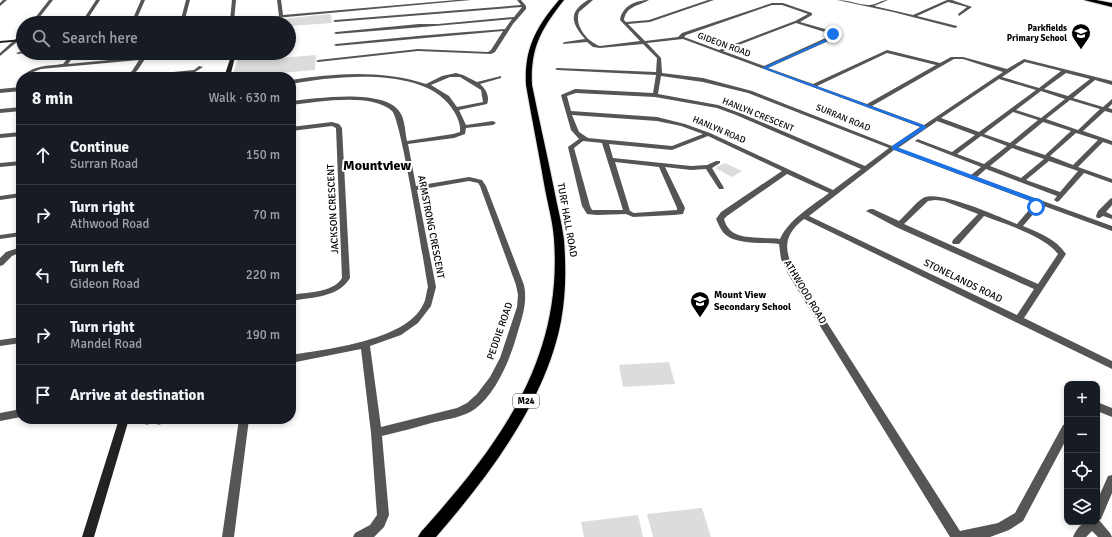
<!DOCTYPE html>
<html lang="en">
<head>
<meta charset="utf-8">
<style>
	:root { --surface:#171b24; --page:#242831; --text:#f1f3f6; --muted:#9ea1a6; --line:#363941 }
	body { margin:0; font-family:Signika,sans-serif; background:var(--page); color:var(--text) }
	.controls { position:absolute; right:12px; bottom:12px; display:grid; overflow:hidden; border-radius:8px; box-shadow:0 2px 6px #0003 }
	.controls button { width:36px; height:36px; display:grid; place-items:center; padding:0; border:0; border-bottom:1px solid var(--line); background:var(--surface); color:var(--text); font:20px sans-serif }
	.stop { position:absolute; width:12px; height:12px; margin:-9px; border:3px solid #1a73e8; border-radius:50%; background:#fff }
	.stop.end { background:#1a73e8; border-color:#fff; box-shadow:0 1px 4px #0008 }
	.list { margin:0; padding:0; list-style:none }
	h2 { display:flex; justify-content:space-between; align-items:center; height:52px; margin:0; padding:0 16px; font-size:17px }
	h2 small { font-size:13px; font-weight:400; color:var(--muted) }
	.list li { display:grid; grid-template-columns:26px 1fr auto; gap:12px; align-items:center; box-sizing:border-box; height:60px; padding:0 16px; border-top:1px solid var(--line) }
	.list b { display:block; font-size:15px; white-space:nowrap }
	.list p { margin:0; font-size:13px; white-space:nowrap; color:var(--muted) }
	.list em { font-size:13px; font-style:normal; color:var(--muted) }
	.icon { flex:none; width:22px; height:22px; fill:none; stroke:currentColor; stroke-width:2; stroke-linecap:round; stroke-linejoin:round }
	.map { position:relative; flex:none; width:1112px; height:537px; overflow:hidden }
	.search { position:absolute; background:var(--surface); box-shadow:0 2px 6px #0003; left:16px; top:16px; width:280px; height:44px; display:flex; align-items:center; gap:10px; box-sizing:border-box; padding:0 14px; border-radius:22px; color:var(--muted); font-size:15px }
	.panel { position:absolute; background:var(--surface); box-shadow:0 2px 6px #0003; left:16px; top:72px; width:280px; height:352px; border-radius:16px }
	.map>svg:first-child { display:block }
	.green { fill:#dcdcdc }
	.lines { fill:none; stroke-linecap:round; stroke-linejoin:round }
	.primary-casing { stroke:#dbdbdb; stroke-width:2 }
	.highway-casing { stroke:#dbdbdb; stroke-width:2 }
	.street { fill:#555; fill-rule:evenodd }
	.secondary { fill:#222; fill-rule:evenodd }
	.primary { fill:#000; fill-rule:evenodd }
	.highway { fill:#000; fill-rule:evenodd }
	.shaded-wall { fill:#898989 }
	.route { fill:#1a73e8 }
	.labels { text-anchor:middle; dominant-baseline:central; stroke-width:4; stroke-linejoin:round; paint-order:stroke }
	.far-poi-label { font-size:9px; font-weight:bold; fill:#000; stroke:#fff; text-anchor:end }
	.far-street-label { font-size:9px; fill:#000; stroke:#fff }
	.shield { fill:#fff; stroke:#4c4c4c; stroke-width:1 }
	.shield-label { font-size:9px; font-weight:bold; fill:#000 }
	.street-label { font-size:10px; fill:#000; stroke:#fff }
	.poi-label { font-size:10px; font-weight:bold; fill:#000; stroke:#fff; text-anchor:start }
	.district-label { font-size:14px; font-weight:bold; fill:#000; stroke:#fff }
</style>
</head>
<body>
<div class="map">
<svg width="1112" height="537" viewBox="0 0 1112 537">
	<rect width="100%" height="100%" fill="#fff"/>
	<path class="green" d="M331 14 332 23 289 26V23H249L250 22Z
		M240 53H280V58L316 55 315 70 232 77Z
		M725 163 742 171 732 177 715 168Z
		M669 362 675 384 623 387 619 365Z
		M702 508 711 537H653L647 514Z
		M638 515 643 537H584L581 522Z"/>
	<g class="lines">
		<g class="primary-casing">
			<path id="primary" d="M559 0H564C542 28 530 47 532 85 539 120 547 154 554 189 557 206 562 223 564 240 566 267 566 294 561 321 546 401 488 477 436 537H418L421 532C498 446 563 361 554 239 553 223 548 205 545 189 539 154 532 120 526 85 524 49 536 27 559 0Z"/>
		</g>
		<g class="highway-casing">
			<path id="highway" d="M1084 0H1096L1112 3V7Z"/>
		</g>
		<path class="street" d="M3 0H7L0 6V3Z
			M49 0H53L35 23H31Z
			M96 0H100L85 23H81Z
			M141 0H145L135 23H131Z
			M186 0H190L184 23H180Z
			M232 0H236L234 21 232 22 230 21Z
			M277 0H281L283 15 456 0H471L244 21 242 20 244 19 279 16Z
			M517 0H521L526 6V9L513 24 495 52 491 54 418 51 318 62 316 61 318 60 418 49 488 52 491 50 503 31 336 46 334 45 336 44C392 38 449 33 505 29L512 19C453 25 395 29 336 34L334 33 336 32 419 24H438L514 17 522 7 335 22 333 21 335 20 521 5Z
			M588 0H593L579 12C574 25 587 42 600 46L640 41 620 20C622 6 636 0 649 0 639 6 626 6 624 20L626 22 649 20 708 0H714L650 22 628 24 645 41 678 37 682 33 772 3H783L812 13V15L800 22 832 31 835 38 768 68 813 84 887 50 940 63 951 57H963L1007 69 1024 59 1112 81V85L1095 80 1073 98 1103 107 1112 99V104L1108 108 1112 109V113L1105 111 1083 131 1112 141V145L1103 142 1078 167 1112 179V183L1084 173 1059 201 1057 202 1054 200 1057 196 986 169 977 177 1112 226V231L1041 205 1023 226C1039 233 1055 238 1066 254L1024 318 1112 361V369L804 219C782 236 784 251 796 274L960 531 998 523 1015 513 1063 425 1067 424V438L1023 521 1009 530 990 537H950L788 274 781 259 779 244C764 242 738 245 726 235 721 231 719 225 716 219L721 212 782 171 708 136 672 150 609 144 613 158 691 166 707 165 716 161H720V163L712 168 724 188 723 189H719L706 169 691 170 665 167 685 208 683 214 674 215 633 217 626 214 597 215 587 214 582 206 568 147 579 139 571 130 561 95 575 89 653 93 656 75 557 70 555 69 557 68 656 72 657 58 643 44 600 48 593 47 587 42 563 44V43L565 42 585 39C571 23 568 12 588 0ZM772 5H782L808 14 795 21 719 50 684 37 686 35ZM796 23 828 33 830 36 764 66 723 51ZM683 39 920 127 892 146 752 91 703 78 662 73 661 58 647 43ZM887 53 936 65 867 104 817 86ZM954 59H963L1003 72 924 125 872 106ZM1025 62 1061 71 1039 88 1002 77ZM1066 73 1090 79 1068 96 1044 89ZM661 76 703 82 748 93 889 148 865 166 740 113 718 105 658 94ZM999 79 1036 90 979 132 941 118ZM1041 91 1065 99 1041 118 1016 110ZM576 93 655 97 717 108 736 115 861 169 833 190 710 133 685 124 657 117 571 111 567 96ZM1070 100 1100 109 1078 130 1046 119ZM1013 112 1038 120 1010 143 984 134ZM572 115 657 121 681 126 703 134 672 146 588 138 579 132ZM937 121 975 135 952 152 920 140 918 139 915 141 981 167 971 175 898 148ZM1043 122 1071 131 1045 155 1015 145ZM1076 133 1098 140 1073 165 1050 156ZM981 136 1007 146 984 164 957 154ZM583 141 602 143 623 210H592L590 206 574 148ZM1012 148 1044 159 1021 178 990 166ZM894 150 1035 203 1017 224C999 217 938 189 923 198 915 203 906 215 899 221L873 209H870L866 211 896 227 1034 289 1017 315 809 216ZM1049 161 1078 171 1060 192 1026 180ZM615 162 659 167 677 208V210L634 213 630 211ZM787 174 829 193C812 206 789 219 780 239 767 237 739 240 730 230 727 227 725 223 724 219L727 216ZM935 200 944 201 978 214 953 240 952 242 953 244H959L984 216C1005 224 1045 236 1058 254L1038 284 904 224 928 201Z
			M837 0C848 0 860 5 869 5 876 5 881 0 888 0L874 6 913 15 947 0H952L972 7 959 16 958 14 967 7 948 2 917 16 957 26V27L955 28 893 12Z
			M21 34H23V37L0 56V53Z
			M23 51V53H25L18 54 16 53Z
			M72 53H76L68 64 181 53H198L196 54 145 59C139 68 135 77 123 77L132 71 139 60 41 69 33 72 28 77H22C33 65 47 66 63 64Z
			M199 66 203 67 195 72 156 77H140L143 75 194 70Z
			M456 73 463 75 477 82 501 76V78L480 84C486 89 490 97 487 104L459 110 466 125 493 121 496 123 493 125 466 128 465 134 454 138 408 144 416 186 469 177 482 180 486 186 524 285C528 304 521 320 516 338 509 362 495 394 475 409 464 417 448 419 435 422 417 427 399 432 382 436L389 515 384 527 374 537H353L355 533 370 525 377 515 371 433 361 349 291 363V355C327 349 405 341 423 305 426 300 426 293 428 287 424 265 401 119 392 111 372 92 317 102 291 105V101C315 99 387 87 401 114 405 121 405 132 407 141L453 134 460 132C461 123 456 114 451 107 422 66 334 76 291 84V80C336 73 382 70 426 84L442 76ZM450 77H460L481 90 483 102 457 107 449 96 431 85ZM469 181 478 183 480 186 516 285 518 295 517 307 500 358 490 377 477 394 467 403 457 408 381 427 370 346 401 335 418 323 431 306 436 287 417 190Z
			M21 87V91L0 93V89Z
			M21 107V111L0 113V109Z
			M332 122 339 124 342 128 350 278C338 298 312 297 291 301V295C307 292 333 293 342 278L336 128 332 126 291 131V127Z
			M21 132V136L0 138V134Z
			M21 161V165L0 167V163Z
			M21 193V197L0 200V196Z
			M1112 198V205L1106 212 1112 215V219L1103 216 1100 218H1097L1096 216 1098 211 1110 199Z
			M21 232V236L0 239V235Z
			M21 247V252L12 256 3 265 0 266V258L6 252Z
			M21 337V343L0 346V340Z
			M1097 402 1112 408V417L1097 411Z
			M21 409V417L0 421V413Z
			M239 419H249L234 537H222Z
			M1112 475V493L1101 519 1099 520 1110 533 1112 537H1098L1092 531 1086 537H1073C1079 524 1083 522 1097 522V501L1108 476Z"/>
		<path class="secondary" d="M244 19 246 20 245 23H241V22L212 23Z
			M23 39V41L0 43V41Z
			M232 53H236L230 77H224Z
			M119 419H129L94 537H82Z"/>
		<use href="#primary" class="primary"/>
		<use href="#highway" class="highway"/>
	</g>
	<path class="shaded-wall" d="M141 419H169V422L158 425 156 422 146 425Z"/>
	<path class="route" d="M831 34H834V38L767 68 926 126V128L897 147 1042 201V202L1038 208 1033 207 1036 203 892 149V146L921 127 762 68 831 37Z"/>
	<defs>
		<g id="school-pin" transform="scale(1)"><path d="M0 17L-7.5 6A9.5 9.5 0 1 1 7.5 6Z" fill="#000" stroke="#fff"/><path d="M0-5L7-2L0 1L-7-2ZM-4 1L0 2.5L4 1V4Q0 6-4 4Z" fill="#fff"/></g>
	</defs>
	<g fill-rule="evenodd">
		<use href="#school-pin" x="1081" y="33"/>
		<use href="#school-pin" x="700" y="301"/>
	</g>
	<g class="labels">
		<g class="far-poi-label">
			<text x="1067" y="28">Parkfields<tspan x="1067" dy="10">Primary School</tspan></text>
		</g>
		<g class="far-street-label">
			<text transform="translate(724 45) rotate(20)">GIDEON ROAD</text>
			<text transform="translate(758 115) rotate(22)">HANLYN CRESCENT</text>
			<text transform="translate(843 118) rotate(22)">SURRAN ROAD</text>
			<text transform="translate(719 130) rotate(23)">HANLYN ROAD</text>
		</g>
		<rect class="shield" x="513" y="394" width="26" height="14" rx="3"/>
		<g class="shield-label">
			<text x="526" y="401">M24</text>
		</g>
		<g class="street-label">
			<text transform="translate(333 209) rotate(-93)">JACKSON CRESCENT</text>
			<text transform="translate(567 220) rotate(80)">TURF HALL ROAD</text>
			<text transform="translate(431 227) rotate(79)">ARMSTRONG CRESCENT</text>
			<text transform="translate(963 281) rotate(26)">STONELANDS ROAD</text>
			<text transform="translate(805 292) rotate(59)">ATHWOOD ROAD</text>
			<text transform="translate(500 331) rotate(-71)">PEDDIE ROAD</text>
		</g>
		<g class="poi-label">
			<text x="714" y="295">Mount View<tspan x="714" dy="12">Secondary School</tspan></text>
		</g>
		<g class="district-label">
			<text x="377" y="165">Mountview</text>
		</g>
	</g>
</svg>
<div class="controls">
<button>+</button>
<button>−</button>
<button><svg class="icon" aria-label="locate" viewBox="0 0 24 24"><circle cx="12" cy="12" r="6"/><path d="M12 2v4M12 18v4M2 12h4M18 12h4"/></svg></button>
<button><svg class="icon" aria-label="layers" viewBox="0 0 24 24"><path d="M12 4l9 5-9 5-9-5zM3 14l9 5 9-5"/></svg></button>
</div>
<div class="stop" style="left:1036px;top:207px"></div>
<div class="stop end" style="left:833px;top:34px"></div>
<div class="search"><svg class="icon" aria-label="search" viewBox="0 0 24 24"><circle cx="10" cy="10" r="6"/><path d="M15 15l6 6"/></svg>Search here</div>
<section class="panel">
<h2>8 min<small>Walk · 630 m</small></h2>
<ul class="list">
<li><svg class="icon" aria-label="ahead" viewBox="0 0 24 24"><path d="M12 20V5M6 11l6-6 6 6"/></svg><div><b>Continue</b><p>Surran Road</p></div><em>150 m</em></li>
<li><svg class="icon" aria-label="right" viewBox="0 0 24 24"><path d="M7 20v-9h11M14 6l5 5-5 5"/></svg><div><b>Turn right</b><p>Athwood Road</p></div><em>70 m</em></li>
<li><svg class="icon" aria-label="left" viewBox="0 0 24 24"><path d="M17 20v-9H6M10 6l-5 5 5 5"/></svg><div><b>Turn left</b><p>Gideon Road</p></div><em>220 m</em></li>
<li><svg class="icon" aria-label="right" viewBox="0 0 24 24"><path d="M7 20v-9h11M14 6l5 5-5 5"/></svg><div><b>Turn right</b><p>Mandel Road</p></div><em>190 m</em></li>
<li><svg class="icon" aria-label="arrive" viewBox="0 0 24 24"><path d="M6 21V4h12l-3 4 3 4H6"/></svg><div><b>Arrive at destination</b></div></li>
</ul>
</section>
</div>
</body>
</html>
